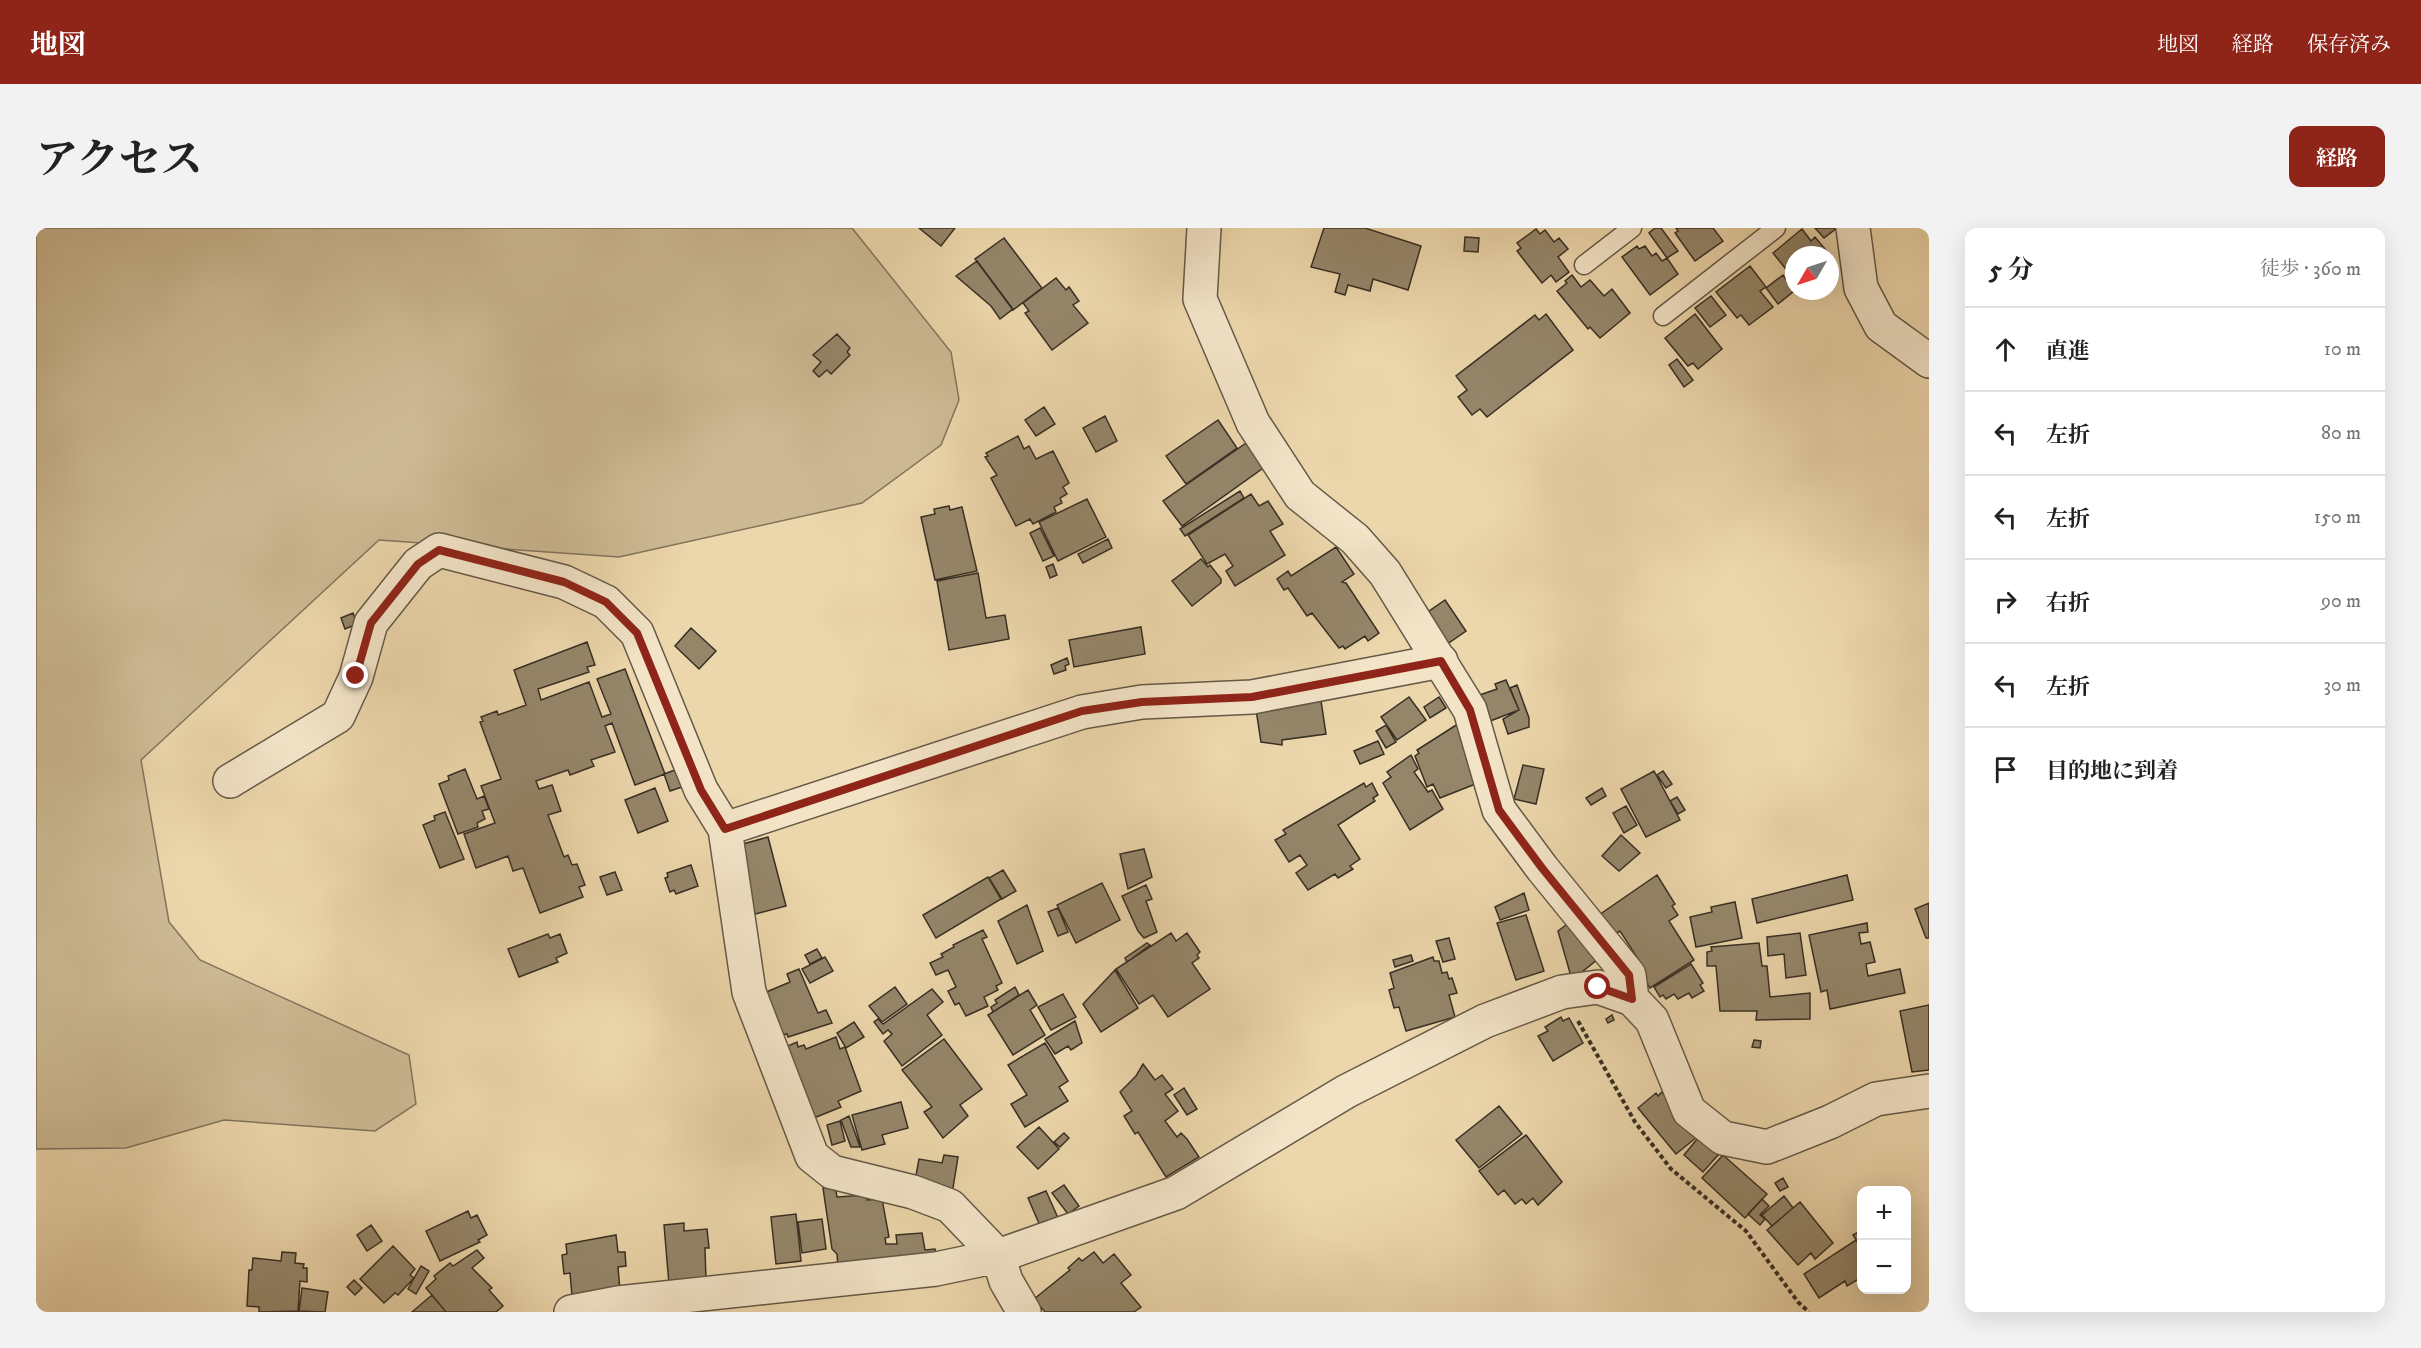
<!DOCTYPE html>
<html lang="ja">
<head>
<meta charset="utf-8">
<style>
	:root { --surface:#fff; --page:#f2f2f2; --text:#222; --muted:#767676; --line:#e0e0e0; --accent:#8f2418 }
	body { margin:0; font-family:"IM FELL DW Pica","Noto Serif JP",serif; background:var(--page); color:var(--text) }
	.controls { position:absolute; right:18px; bottom:18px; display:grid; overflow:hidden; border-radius:12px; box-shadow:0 6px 24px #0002 }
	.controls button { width:54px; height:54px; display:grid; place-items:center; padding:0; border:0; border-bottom:2px solid var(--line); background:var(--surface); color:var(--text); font:30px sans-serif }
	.compass { position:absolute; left:1749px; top:18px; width:54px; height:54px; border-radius:50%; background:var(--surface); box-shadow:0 6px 24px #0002; rotate:231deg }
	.stop { position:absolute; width:18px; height:18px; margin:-14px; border:4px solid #8f2418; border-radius:50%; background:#fff }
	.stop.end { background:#8f2418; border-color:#fff; box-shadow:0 2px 6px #0008 }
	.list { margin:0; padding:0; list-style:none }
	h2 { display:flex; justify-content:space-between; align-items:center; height:78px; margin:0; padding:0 24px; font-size:26px }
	h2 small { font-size:20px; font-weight:400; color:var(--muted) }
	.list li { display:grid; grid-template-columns:39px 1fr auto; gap:18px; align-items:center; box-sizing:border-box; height:84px; padding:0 24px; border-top:2px solid var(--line) }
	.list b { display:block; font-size:22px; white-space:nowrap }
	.list em { font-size:20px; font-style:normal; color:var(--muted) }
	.icon { flex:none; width:33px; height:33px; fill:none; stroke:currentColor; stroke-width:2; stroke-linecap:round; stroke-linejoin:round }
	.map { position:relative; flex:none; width:1893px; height:1084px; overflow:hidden; border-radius:12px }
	header { display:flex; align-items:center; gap:36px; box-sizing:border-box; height:84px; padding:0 30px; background:var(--accent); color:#fff }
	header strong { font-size:28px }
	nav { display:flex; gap:33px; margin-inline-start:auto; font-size:21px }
	.intro { display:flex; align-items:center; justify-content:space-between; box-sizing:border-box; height:144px; padding:0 36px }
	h1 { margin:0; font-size:42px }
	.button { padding:15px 27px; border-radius:12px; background:var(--accent); color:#fff; font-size:21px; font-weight:700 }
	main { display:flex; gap:36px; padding:0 36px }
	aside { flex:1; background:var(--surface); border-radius:12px; box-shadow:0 6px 24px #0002 }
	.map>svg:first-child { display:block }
	.green { fill:#cdba94; stroke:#82745c; stroke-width:1.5 }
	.building { fill:#95866a; stroke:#372f24; stroke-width:1.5 }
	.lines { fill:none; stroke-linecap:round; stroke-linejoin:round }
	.lane-casing { stroke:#645946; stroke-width:21 }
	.street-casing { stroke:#645946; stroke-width:36 }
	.path { stroke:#372f24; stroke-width:4; stroke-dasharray:4.5 3; stroke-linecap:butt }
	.lane { stroke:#f3e4c8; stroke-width:18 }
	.street { stroke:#f3e4c8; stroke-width:33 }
	.route { stroke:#8f2418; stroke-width:8 }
</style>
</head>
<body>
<header>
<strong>地図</strong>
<nav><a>地図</a><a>経路</a><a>保存済み</a></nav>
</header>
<div class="intro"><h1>アクセス</h1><a class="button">経路</a></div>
<main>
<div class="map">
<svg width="1893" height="1084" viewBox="0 0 1893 1084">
	<rect width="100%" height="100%" fill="#ecd6ab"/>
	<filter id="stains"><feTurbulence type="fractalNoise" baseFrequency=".00333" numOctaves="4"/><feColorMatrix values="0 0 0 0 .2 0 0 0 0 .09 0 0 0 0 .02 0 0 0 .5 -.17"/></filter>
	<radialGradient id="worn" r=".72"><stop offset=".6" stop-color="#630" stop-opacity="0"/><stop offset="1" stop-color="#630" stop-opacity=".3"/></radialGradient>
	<path class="green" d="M0 0H816L915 124 923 172 905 217 826 275 583 329 343 312 105 532 133 694 164 732 373 827 380 876 339 903 188 892 90 920 0 921Z"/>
	<path class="building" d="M883 0H919L905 18Z
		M1288 0H1329L1385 18 1372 62 1337 51 1334 63 1312 57 1309 67 1299 64 1304 46 1275 39Z
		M1619 0H1625L1642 23 1631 30 1613 5Z
		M1640 0H1677L1687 13 1659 33 1639 5 1642 3Z
		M1779 0H1801L1788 10Z
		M1500 1 1504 6 1509 2 1518 14 1523 10 1532 21 1522 29 1533 44 1520 54 1515 47 1506 55 1481 23 1485 20 1481 15Z
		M1766 1 1775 13 1779 9 1794 27H1758L1757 50 1737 25Z
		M1429 9 1443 10 1442 24 1428 23Z
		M968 10 1006 60 977 82 939 31Z
		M1601 18 1603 21 1609 18 1616 28 1620 25 1626 33 1631 30 1642 46 1614 67 1586 29Z
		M941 33 977 81 964 91 955 78 920 48Z
		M1714 38 1730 59 1724 63 1737 79 1713 97 1705 87 1701 90 1680 64Z
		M1536 47 1545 59 1554 52 1568 68 1576 61 1594 85 1564 110 1554 99 1552 101 1521 63 1531 55 1529 53Z
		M1747 47 1758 63 1742 76 1730 60Z
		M1020 50 1030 62 1033 59 1043 73 1037 77 1052 95 1016 122 989 85 993 83 987 75Z
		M1675 68 1690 87 1674 99 1659 80Z
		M1510 86 1537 122 1451 189 1444 181 1436 187 1422 169 1431 162 1420 148 1499 87 1503 92Z
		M1659 86 1686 121 1662 141 1657 135 1652 138 1629 110Z
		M801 106 814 120 811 124 814 127 795 146 791 142 783 149 777 143 785 134 777 127Z
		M1641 131 1657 152 1648 159 1633 137Z
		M1008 179 1019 196 1000 208 989 192Z
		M1069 188 1081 213 1060 224 1047 200Z
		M1182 192 1201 220 1150 256 1130 228Z
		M982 208 988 221 993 218 1000 231 1017 223 1033 255 1027 259 1031 266 1024 270 1026 275 1018 279 1020 284 997 296 994 291 980 298 955 250 961 247 949 229 952 228 950 225Z
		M1213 213 1230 238 1146 298 1127 273Z
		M1204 263 1208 270 1149 308 1144 301Z
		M1215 266 1223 278 1232 273 1247 296 1234 303 1249 327 1199 358 1190 343 1197 338 1189 326 1171 336 1152 307Z
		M1051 271 1070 309 1022 333 1003 294Z
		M913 278 914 282 926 279 941 343 899 352 885 289 899 286 898 281Z
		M1004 300 1018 328 1007 333 994 305Z
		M1072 311 1076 320 1047 335 1042 326Z
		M1300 319 1318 346 1306 354 1310 355 1343 405 1332 413 1329 408 1309 421 1307 418 1303 420 1276 385 1271 388 1252 360 1248 362 1241 351 1252 343 1255 348Z
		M1165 331 1172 339 1174 337 1185 351V355L1156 378 1136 353Z
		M1017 336 1021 347 1014 350 1010 339Z
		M942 345 950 390 969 387 973 411 913 422 901 353Z
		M1409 372 1430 403 1407 419 1386 388Z
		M317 385 321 396 309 401 305 390Z
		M1105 399 1109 426 1038 439 1033 412Z
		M655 400 680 423 663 441 639 418Z
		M551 414 559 437 551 439 553 444 502 461 505 472 553 454 566 489 575 486 561 451 589 441 629 546 599 557 576 495 569 498 579 524 555 532 558 538 534 547 532 542 500 553 503 561 516 557 525 583 512 587 528 629 532 627 536 637 541 636 549 657 543 659 547 669 504 685 487 640 477 643 472 628 440 640 428 606 459 595 445 558 465 551 444 494 447 493 445 489 461 483 462 487 490 477 478 442Z
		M1031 430 1033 436 1029 438 1030 442 1018 446 1015 437Z
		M1470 452 1483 482 1449 495 1438 469 1461 461 1459 456Z
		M1481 457 1493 490V499L1472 506 1467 491 1483 482 1474 460Z
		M1284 466 1290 506 1246 512V517L1225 514 1219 475Z
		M1373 469 1390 492 1361 512 1345 489Z
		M1403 469 1410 480 1394 490 1388 479Z
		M1425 494 1447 553 1404 570 1397 556 1391 559 1379 528 1383 525 1381 522Z
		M1350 497 1360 514 1350 520 1340 503Z
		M1342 513 1348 526 1324 536 1318 523Z
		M1375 527 1382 541 1378 544 1392 564 1396 562 1407 581 1374 602 1347 555 1355 549 1351 544Z
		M1487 537 1508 541 1500 576 1478 571Z
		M429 541 441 571 448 568 453 581 446 583 449 591 441 595 442 599 422 606 403 556 413 552 412 548Z
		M639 542 646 559 634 563 628 546Z
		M1618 543 1644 592 1610 609 1585 561Z
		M1627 543 1636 556 1630 560 1621 547Z
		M1328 555 1330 559 1336 555 1342 567 1337 570 1339 573 1302 597 1324 631 1314 638 1317 641 1302 650 1299 646 1272 662 1260 645 1271 637 1264 627 1253 634 1239 612 1250 606 1247 602Z
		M619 560 632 593 602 605 589 572Z
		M1566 560 1570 568 1555 577 1550 570Z
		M1641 569 1649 582 1642 586 1634 573Z
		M1590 578 1601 597 1588 605 1577 585Z
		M409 584 428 631 404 640 387 597 399 592 398 588Z
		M1585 607 1604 625 1583 643 1566 628Z
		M732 609 750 678 715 687 696 619Z
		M1108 621 1116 649 1092 661 1084 626Z
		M655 637 662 658 640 666 638 662 634 664 629 650 632 649 631 645Z
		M967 642 980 663 966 671 953 650Z
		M579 644 586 662 571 667 564 649Z
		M1621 647 1639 676 1636 678 1642 687 1633 693 1658 732 1614 760 1603 743 1606 737 1584 703 1576 708 1563 687Z
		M1811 647 1817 672 1721 695 1716 671Z
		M952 649 965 671 900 710 887 687Z
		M1066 655 1084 692 1040 715 1021 677Z
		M1110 657 1116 671 1110 673 1121 704 1108 710 1102 703 1086 668Z
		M1488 665 1493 682 1464 692 1459 679Z
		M1699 674 1706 710 1660 719 1654 689 1676 684 1675 679Z
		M1893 675V710H1890L1879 681Z
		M991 677 1007 723 981 736 962 693Z
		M1022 680 1032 704 1022 708 1012 684Z
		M1490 687 1508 743 1480 752 1461 695Z
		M1534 694 1562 731 1536 752 1522 703Z
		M1831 695 1832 704 1823 705 1825 716 1834 714 1839 734 1830 736 1832 748 1864 741 1869 765 1794 781 1791 762 1785 764 1773 707Z
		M947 702 951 709 946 711 966 755 960 758 962 762 948 769 952 778 930 788 923 775 919 777 912 763 920 759 912 742 900 747 894 735 907 729 905 726 918 719 917 717Z
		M1135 705 1140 713 1151 705 1164 724 1161 727 1163 730 1156 735 1174 761 1132 789 1117 767 1103 776 1080 741Z
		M1764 705 1770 747 1750 750 1748 726 1732 728 1731 709Z
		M512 706 514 710 524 706 531 725 520 730 522 734 483 749 472 721Z
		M1413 710 1419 731 1407 734 1400 713Z
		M1111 715 1114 717 1091 734 1089 730Z
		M1723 715 1726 738H1731L1734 769 1774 765V791L1720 792 1721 783H1684L1680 738H1671V724L1676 723 1675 719Z
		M781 721 786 730 774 736 769 727Z
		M1375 727 1377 733 1359 739 1357 732Z
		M789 729 797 743 774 755 766 741Z
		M1397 729 1398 733H1403L1406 745 1411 744 1413 751 1416 750 1421 765 1413 767 1419 789 1370 803 1363 779 1358 780 1353 762 1358 760 1354 745Z
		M1655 736 1667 755 1664 757 1668 763 1656 770 1653 765 1642 771 1638 766 1630 771 1627 767 1624 769 1618 759Z
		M763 741 782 785 790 782 796 795 752 809 751 806 747 807 728 765 754 754 751 746Z
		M1079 742 1102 780 1065 804 1047 776Z
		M859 759 871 776 846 794 833 778Z
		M979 759 983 767 957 784 955 779 961 775 959 772Z
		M896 761 907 774 891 787 906 807 866 838 848 813 856 806 852 802 847 806 838 794 842 791 847 796Z
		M992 762 1001 777 994 782 1009 807 977 827 952 787Z
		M1027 766 1040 789 1015 802 1002 779Z
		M1893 777V842L1876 844 1864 783Z
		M1576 787 1578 792 1572 795 1570 791Z
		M1525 789 1527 793 1533 790 1547 815 1517 833 1502 808 1512 803 1509 799Z
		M1039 793 1046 815 1035 822 1032 818 1019 826 1009 811Z
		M818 794 828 809 810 820 801 805Z
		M800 809 804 821 809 819 825 863 802 873 805 879 773 892 745 821 761 814 762 819 768 817 770 821Z
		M908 811 946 861 924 877 932 888 907 910 888 884 896 879 866 842Z
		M1718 812 1725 813 1724 820 1716 819Z
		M1009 815 1032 853 1023 859 1032 873 989 899 975 876 991 867 972 837Z
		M1107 836 1119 852 1126 847 1137 861 1129 866 1142 883 1129 893 1141 909 1145 905 1151 911 1163 929 1130 949 1102 904 1099 906 1088 888 1096 883 1084 864 1100 848Z
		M1148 860 1161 881 1151 887 1138 867Z
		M1626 864 1661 909 1640 926 1602 880 1620 865 1622 868Z
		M865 874 872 900 846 907 849 916 826 922 816 887Z
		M1463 878 1486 906 1443 940 1420 912Z
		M813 888 824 919H815L805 892Z
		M804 893 809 913 796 917 791 897Z
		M1003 899 1023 921 1002 941 981 919Z
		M1028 905 1033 910 1024 919 1018 914Z
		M1490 907 1526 954 1502 977 1497 970 1490 976 1486 971 1479 976 1468 962 1462 967 1443 943Z
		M1662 910 1682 927 1667 944 1648 927Z
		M908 927 922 929 916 966 878 958 883 931 906 935Z
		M1687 927 1731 966 1709 990 1666 950Z
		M1747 950 1752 959 1744 963 1739 955Z
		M1028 957 1043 978 1032 986 1016 965Z
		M799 958 801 969 830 967 831 972 846 971 853 1009 849 1010 850 1016H861L860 1007 886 1005 889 1022 899 1021 900 1027 802 1039 801 1026 796 1021 787 960Z
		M1010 963 1023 992 1005 1000 992 970Z
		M1748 968 1757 980 1736 998 1726 987Z
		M1726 971 1733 978 1724 987 1729 991 1724 997 1712 986Z
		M1764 974 1797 1015 1779 1031 1775 1025 1762 1037 1731 1002Z
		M432 983 435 990 441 987 451 1007 442 1012 444 1014 404 1033 390 1003Z
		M760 986 765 1033 740 1036 735 989Z
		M786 991 790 1021 766 1025 762 994Z
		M648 995V1003L671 1001 673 1020H669L670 1053 633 1056 628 997Z
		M335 997 346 1013 331 1023 321 1007Z
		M1826 1002V1021L1817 1007Z
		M580 1007 582 1024H589L590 1038 582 1039 584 1063 536 1068 534 1045 528 1046 526 1027 531 1026 530 1016Z
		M1820 1012 1826 1021V1049L1811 1058 1809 1053 1783 1070 1768 1046Z
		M357 1018 379 1041 374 1047 378 1050 362 1067 359 1065 348 1075 324 1051Z
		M441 1022 448 1030 436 1040 456 1060 453 1062 467 1078 460 1084H410L390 1060 400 1051 398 1048 414 1035 417 1038Z
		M246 1024 260 1025 259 1035 268 1036 267 1040H271V1054L264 1053 262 1083 223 1084V1079L211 1078 213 1042H216L217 1030 245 1033Z
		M1058 1024 1067 1035 1078 1026 1095 1047 1085 1055 1105 1079 1098 1084H1009L998 1071 1034 1042 1032 1040 1043 1030 1046 1033Z
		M385 1038 393 1043 380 1066 372 1061Z
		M318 1052 326 1060 319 1067 311 1059Z
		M266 1060 292 1064 289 1084 263 1083Z
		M396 1067 410 1084H376Z"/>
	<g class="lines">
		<g class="lane-casing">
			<path id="lane" d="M1548 37 1596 0
				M1627 88 1740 0"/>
		</g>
		<g class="street-casing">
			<path id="street" d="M1168 0 1164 71 1217 195 1264 267 1319 311 1349 345 1434 482 1463 582 1506 640 1593 747 1596 771
				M1817 0 1825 60 1845 98 1893 133
				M194 553 302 488 320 449 335 395 382 336 403 322 528 354 570 374 601 405 665 562 689 601 713 764 776 928 796 944 877 964 914 978 962 1028 970 1053 988 1084
				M689 601 1046 484 1106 474 1216 469 1405 433
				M535 1084 582 1075 900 1041 962 1028 1140 965 1311 863 1449 793 1526 764 1562 759 1596 771 1616 792 1653 883 1687 910 1731 919 1794 894 1840 871 1893 863"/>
		</g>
		<path class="path" d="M1542 793 1599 894 1635 941 1710 1003 1762 1074 1773 1084"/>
		<use href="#lane" class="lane"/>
		<use href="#street" class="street"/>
	</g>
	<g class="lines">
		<path class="route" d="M320 448 335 395 382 336 403 322 528 354 570 374 601 405 665 562 689 601 1046 483 1106 474 1216 469 1405 433 1434 482 1463 582 1506 640 1593 747 1596 771 1562 759"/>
	</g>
	<rect width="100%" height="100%" filter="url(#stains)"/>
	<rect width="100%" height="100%" fill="url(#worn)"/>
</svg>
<div class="controls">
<button>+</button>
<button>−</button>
</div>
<svg class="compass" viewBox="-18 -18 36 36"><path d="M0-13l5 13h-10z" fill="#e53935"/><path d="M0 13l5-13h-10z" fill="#767676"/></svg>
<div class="stop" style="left:1562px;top:759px"></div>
<div class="stop end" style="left:320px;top:448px"></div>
</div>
<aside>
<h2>5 分<small>徒歩 · 360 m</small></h2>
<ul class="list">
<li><svg class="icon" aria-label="ahead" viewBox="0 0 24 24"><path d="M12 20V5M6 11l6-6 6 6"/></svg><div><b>直進</b></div><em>10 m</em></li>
<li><svg class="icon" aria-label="left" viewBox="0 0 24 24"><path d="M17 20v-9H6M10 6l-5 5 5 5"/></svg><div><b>左折</b></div><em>80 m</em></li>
<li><svg class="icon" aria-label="left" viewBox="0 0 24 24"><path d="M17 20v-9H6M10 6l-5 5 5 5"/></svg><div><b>左折</b></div><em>150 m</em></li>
<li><svg class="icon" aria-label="right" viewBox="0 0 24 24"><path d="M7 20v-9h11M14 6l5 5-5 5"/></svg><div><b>右折</b></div><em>90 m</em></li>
<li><svg class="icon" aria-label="left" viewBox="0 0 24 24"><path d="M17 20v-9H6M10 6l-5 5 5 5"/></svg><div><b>左折</b></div><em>30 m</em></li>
<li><svg class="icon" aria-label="arrive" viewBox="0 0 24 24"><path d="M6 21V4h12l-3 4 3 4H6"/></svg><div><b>目的地に到着</b></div></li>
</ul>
</aside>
</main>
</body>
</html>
